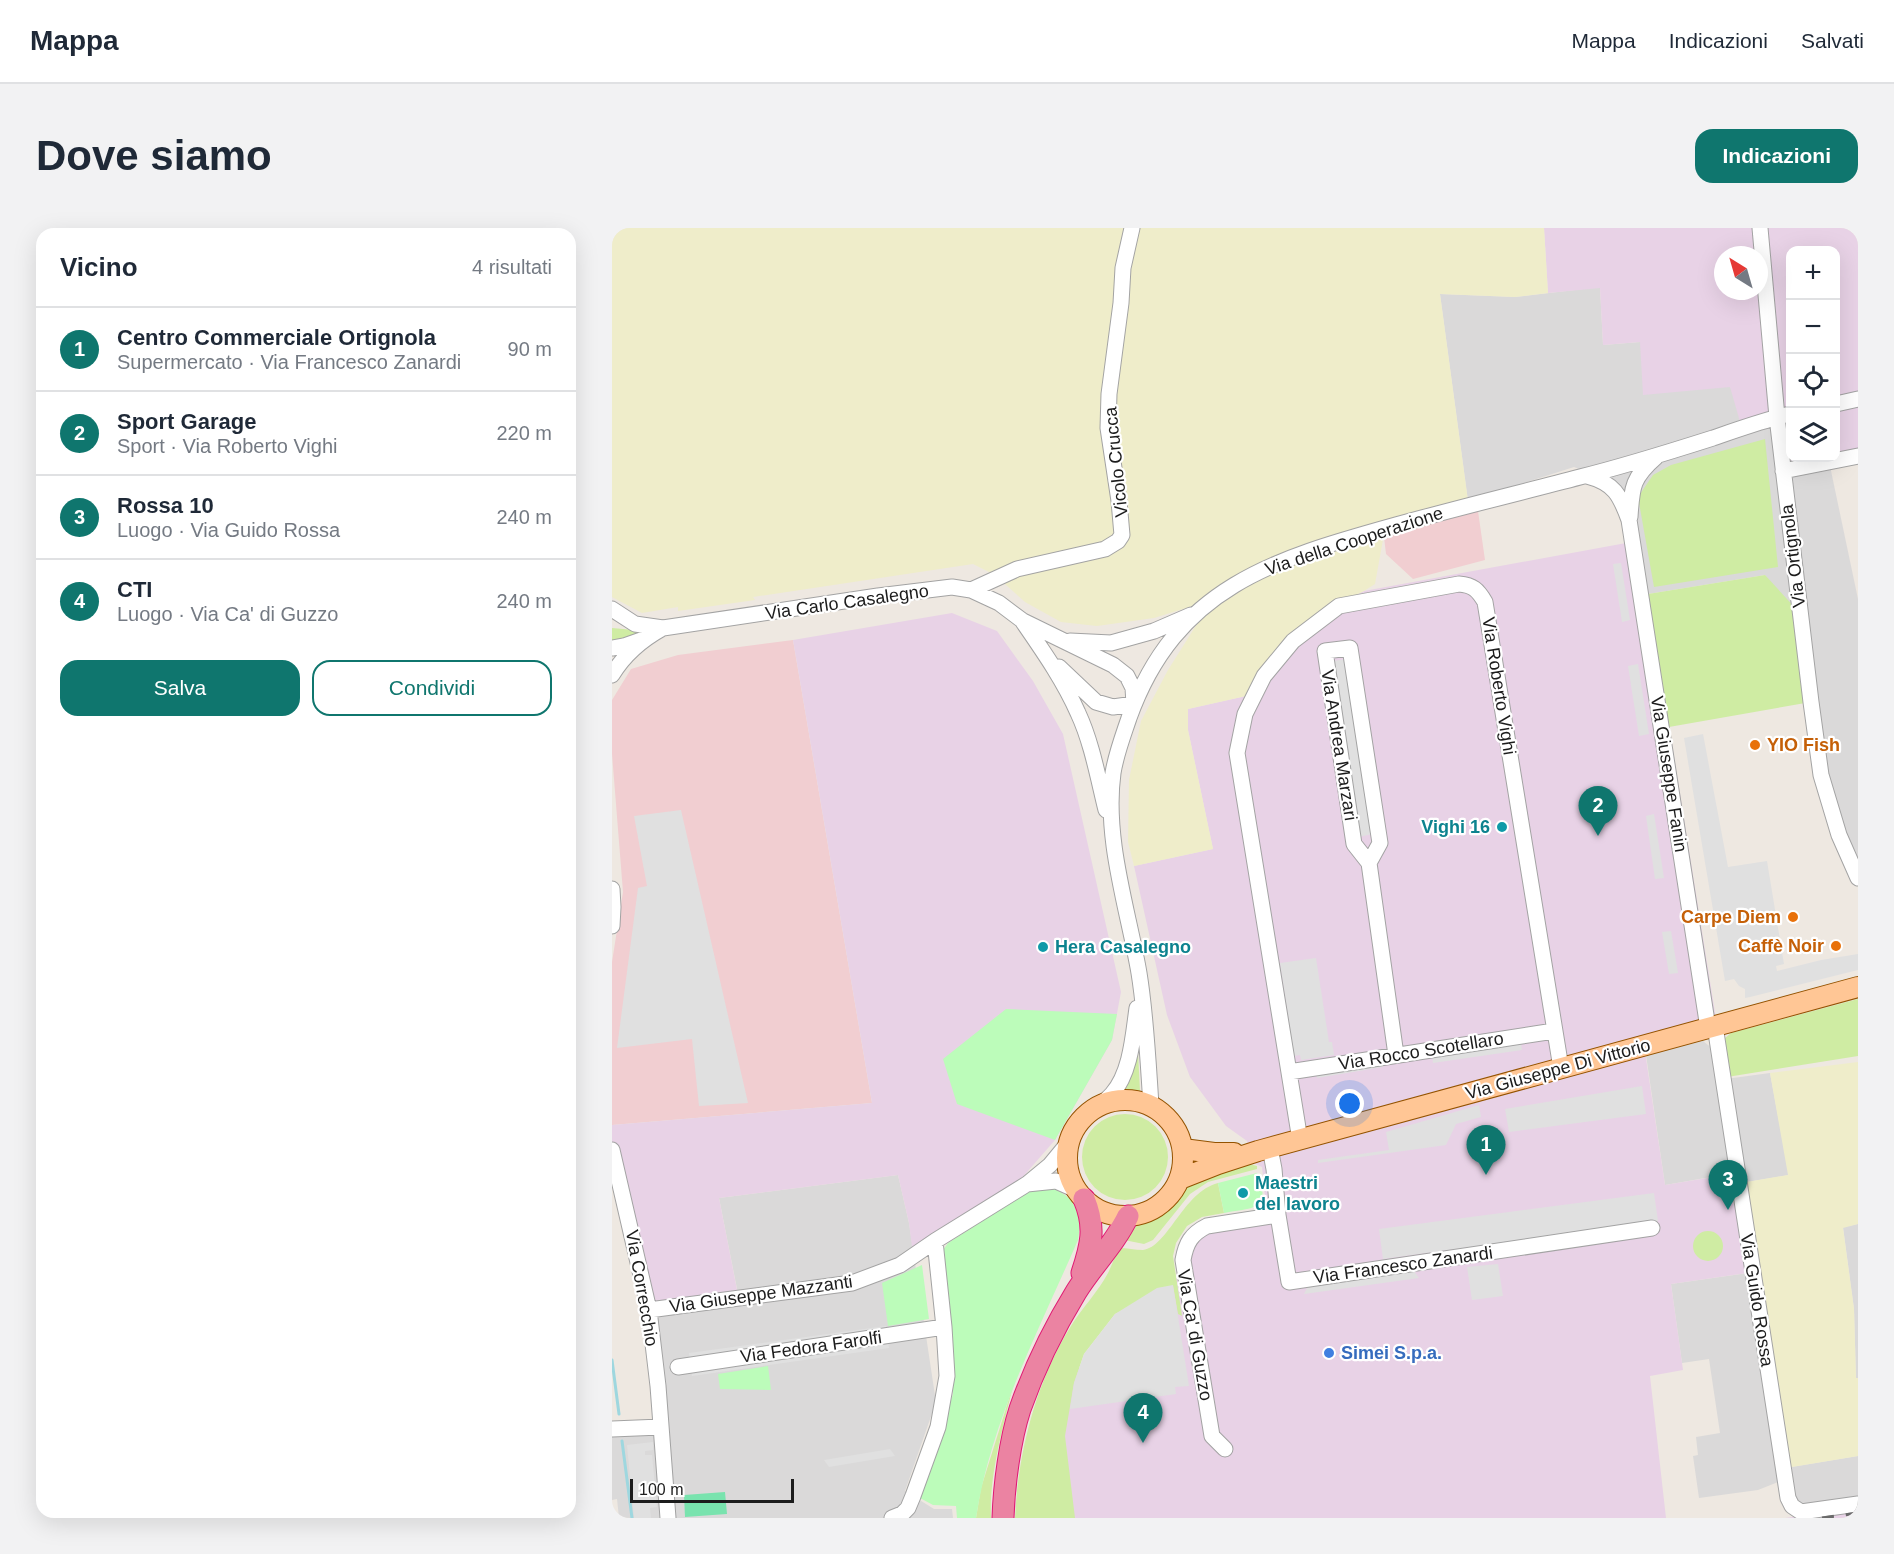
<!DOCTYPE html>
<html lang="it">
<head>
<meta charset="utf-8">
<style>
	:root { --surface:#fff; --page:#f2f2f3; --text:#1f2937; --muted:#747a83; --line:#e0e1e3; --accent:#0f766e }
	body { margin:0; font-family:Arial,sans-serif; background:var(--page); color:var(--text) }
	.controls { position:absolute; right:18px; top:18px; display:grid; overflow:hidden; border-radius:12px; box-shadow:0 6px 24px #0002 }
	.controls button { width:54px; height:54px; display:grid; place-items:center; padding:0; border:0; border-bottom:2px solid var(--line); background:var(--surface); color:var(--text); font:30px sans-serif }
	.compass { position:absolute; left:1102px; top:18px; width:54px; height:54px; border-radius:50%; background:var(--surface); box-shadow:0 6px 24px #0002; rotate:323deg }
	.scale { position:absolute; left:18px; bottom:15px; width:164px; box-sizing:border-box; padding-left:6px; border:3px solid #1c1c1c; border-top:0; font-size:16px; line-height:21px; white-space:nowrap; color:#1c1c1c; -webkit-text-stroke:4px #fff; paint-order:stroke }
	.you { position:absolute; left:738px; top:876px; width:21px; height:21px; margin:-15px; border:4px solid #fff; border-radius:50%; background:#1a73e8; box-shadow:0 0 0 9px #1a73e833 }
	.badge { display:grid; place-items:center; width:39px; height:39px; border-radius:50%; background:var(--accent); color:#fff; font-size:20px; font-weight:700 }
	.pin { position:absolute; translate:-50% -50px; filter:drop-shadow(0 2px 3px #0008) }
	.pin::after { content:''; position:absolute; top:32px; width:21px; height:18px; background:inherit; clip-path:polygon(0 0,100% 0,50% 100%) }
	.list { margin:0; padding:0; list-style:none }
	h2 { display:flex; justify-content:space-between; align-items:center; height:78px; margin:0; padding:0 24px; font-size:26px }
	h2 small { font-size:20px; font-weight:400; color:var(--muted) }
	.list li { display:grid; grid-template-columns:39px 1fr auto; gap:18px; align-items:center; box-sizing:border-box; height:84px; padding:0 24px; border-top:2px solid var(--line) }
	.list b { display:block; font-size:22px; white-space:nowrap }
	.list p { margin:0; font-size:20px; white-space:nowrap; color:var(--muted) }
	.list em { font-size:20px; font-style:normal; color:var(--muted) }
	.actions { display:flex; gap:12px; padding:18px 24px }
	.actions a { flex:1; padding:14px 0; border:2px solid var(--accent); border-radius:18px; text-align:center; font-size:21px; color:var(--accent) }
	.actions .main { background:var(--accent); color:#fff }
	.icon { flex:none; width:33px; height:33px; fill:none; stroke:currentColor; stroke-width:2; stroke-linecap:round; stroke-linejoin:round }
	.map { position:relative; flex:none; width:1246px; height:1290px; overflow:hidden; border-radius:18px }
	header { display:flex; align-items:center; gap:36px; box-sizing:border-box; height:84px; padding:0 30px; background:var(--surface); border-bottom:2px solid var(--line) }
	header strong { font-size:28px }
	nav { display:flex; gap:33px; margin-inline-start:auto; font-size:21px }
	.intro { display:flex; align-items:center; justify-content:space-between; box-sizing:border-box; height:144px; padding:0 36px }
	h1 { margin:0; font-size:42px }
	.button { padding:15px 27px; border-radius:18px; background:var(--accent); color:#fff; font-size:21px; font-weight:700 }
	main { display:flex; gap:36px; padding:0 36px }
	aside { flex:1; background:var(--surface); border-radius:18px; box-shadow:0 6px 24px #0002 }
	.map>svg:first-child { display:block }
	.residential { fill:#dad9d9 }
	.commercial { fill:#f1ced1 }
	.industrial { fill:#e8d2e6; fill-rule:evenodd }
	.farmland { fill:#efedca }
	.grass { fill:#cfeca3 }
	.park { fill:#bcfcba }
	.pitch { fill:#79e3ae }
	.parking { fill:#e0e0e0 }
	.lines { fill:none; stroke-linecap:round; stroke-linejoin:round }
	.stream { stroke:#9ed7df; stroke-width:3 }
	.minor-casing { stroke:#a3a3a3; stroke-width:17 }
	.major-casing { stroke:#945300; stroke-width:22 }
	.highway-casing { stroke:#e01a74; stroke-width:23 }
	.minor { stroke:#fff; stroke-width:15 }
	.major { stroke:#ffc695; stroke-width:20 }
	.highway { stroke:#eb83a2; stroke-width:21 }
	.rail { stroke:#6a6a6a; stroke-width:3; stroke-dasharray:12 12; stroke-linecap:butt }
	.food-dot { fill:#e8710a; stroke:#fff; stroke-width:2 }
	.culture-dot { fill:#0f9aa8; stroke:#fff; stroke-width:2 }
	.shop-dot { fill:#3f7fe0; stroke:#fff; stroke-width:2 }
	.labels { text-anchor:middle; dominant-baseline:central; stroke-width:4.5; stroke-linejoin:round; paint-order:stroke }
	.street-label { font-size:18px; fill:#1c1c1c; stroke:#fff }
	.food-label { font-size:18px; font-weight:bold; fill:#c56008; stroke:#fff; text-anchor:end }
	.culture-label { font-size:18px; font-weight:bold; fill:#0d838f; stroke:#fff; text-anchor:start }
	.shop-label { font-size:18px; font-weight:bold; fill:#366cbe; stroke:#fff; text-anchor:start }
</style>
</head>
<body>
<header>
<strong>Mappa</strong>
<nav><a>Mappa</a><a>Indicazioni</a><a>Salvati</a></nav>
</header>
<div class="intro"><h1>Dove siamo</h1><a class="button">Indicazioni</a></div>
<main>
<aside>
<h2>Vicino<small>4 risultati</small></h2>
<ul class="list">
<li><span class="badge">1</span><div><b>Centro Commerciale Ortignola</b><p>Supermercato · Via Francesco Zanardi</p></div><em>90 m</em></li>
<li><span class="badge">2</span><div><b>Sport Garage</b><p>Sport · Via Roberto Vighi</p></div><em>220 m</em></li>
<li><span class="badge">3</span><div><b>Rossa 10</b><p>Luogo · Via Guido Rossa</p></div><em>240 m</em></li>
<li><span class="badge">4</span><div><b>CTI</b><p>Luogo · Via Ca' di Guzzo</p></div><em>240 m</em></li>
</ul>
<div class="actions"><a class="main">Salva</a><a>Condividi</a></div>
</aside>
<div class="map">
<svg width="1246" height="1290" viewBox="0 0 1246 1290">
	<rect width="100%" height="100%" fill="#eee8e1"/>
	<path class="residential" d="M988 59 991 117 1028 114 1118 159 1171 192 1181 242 1218 238 1246 371V657L1220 588 1201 496 1153 347 1036 366 1017 279 991 251 962 239 856 273 828 66 903 69Z
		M1091 813 1101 821 1106 852 1158 845 1177 947 1129 955 1128 944 1053 957 1034 827Z
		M286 947 297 995 324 1174 293 1263 322 1281H340L341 1290H7L5 1271 0 1272V1203L45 1200 33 1081 127 1071 107 970Z
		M1246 996V1150L1244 1151 1242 1081 1231 999Z
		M1136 1045 1167 1241 1246 1228V1273L1185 1279 1176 1250 1146 1262 1087 1270 1081 1228 1086 1227 1084 1209 1108 1205 1097 1131 1070 1135 1059 1056Z"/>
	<path class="commercial" d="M866 283 873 332 801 351 774 326 772 309Z
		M181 412 260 875 0 897V734L11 664 0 526V472L19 441 66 427Z"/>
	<path class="industrial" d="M932 0H1246V233L1181 243 1171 192 1131 204 1118 159 1031 167 1028 114 991 117 988 60 936 65ZM1178 22H1224V230H1178ZM1111 27H1147V63H1111Z
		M1025 313 1036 366 1105 797 1032 817 1053 957 1119 946V970L1126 985 1135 1045 1059 1056 1071 1142 1038 1148 1054 1290H458L445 1210 464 1144 515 1078 566 1049 565 1031 566 1017 577 1000 590 992 619 986 638 985 647 982 652 976 653 968 650 939 639 934 635 913 614 898 578 849 555 787 522 638 601 621 576 502V481L634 468 712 383 752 363Z
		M340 385 385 403 421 453 451 506 509 764 500 812 443 912 409 951 347 996 301 1027 297 995 286 947 107 970 127 1072 33 1081 0 940V897L260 875 181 412Z
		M1246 1280V1290H1173Z"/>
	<path class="farmland" d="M0 0H932L936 65 903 69 828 66 856 273 774 295 763 356 752 363 712 383 634 468 576 481V502L601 621 522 638 516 614 517 552 529 493 556 442 600 372 542 390 485 398 449 394 413 374 383 347 361 336 141 369 143 372 66 383V379L30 385 0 369Z
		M1246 834V996L1231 1000 1242 1081 1244 1150H1246V1228L1174 1240 1129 955 1176 947 1158 845Z"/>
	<path class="grass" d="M1153 211 1166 339 1042 359 1026 269 1041 247 1059 237Z
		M1153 347 1186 383 1199 474 1057 499 1036 366Z
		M0 400 33 403 13 412 0 416Z
		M1246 771V828L1115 849 1111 824 1113 810 1119 805Z
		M526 824 528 863 513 861Z
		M470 929a43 43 0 1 1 86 0a43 43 0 1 1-86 0Z
		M638 936 645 938V941L596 954 578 966 541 1012 532 1016 512 1012 521 998 548 986 558 979 580 953Z
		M606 955 612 985 590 989 575 998 564 1015 561 1028 570 1088 566 1086 561 1058 503 1086 472 1126 462 1155 453 1208 463 1290H403C406 1224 424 1154 459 1098 470 1080 486 1064 496 1045 500 1037 503 1028 507 1020 515 1020 523 1022 531 1022 556 1019 571 964 606 955Z
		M1081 1018a15 15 0 1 1 30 0a15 15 0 1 1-30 0Z
		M401 1158C391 1200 377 1247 379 1290H364L369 1260Z"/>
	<path class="park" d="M394 781 505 786 500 812 443 912 345 876 331 831Z
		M645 945C661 984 640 979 612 985L606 955Z
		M436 959C463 967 471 985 466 1012 427 1102 379 1192 364 1290H345L344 1278 321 1277 308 1270 341 1166V1135L331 1022 336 1015 419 962Z
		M310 1037 317 1091 276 1098 270 1055Z
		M156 1138 159 1162 108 1161 106 1146Z"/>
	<path class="pitch" d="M113 1264 115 1286 73 1289 72 1267Z"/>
	<path class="parking" d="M1009 335 1018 392 1010 394 1001 336Z
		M734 431 760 606 747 609 721 433Z
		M1026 436 1037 506 1027 508 1016 438Z
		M1091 506 1116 639 1155 633 1172 736 1164 738 1165 743 1209 732 1246 726V742L1138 769 1133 770V761L1127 758 1122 751 1113 753 1072 510Z
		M69 582 136 875 87 878 80 811 5 820 26 660 35 658 22 588Z
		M1042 586 1052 650 1043 651 1034 588Z
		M1059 703 1066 745 1057 746 1050 704Z
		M704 730 717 814H720L722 827 689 832 688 827 682 828 668 735Z
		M909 814 910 822 821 835 820 828Z
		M771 833V839L705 850 704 843Z
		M1030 858 1034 886 897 904 893 881Z
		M867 877 869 889 844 896 834 917 706 935V932L777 922 774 904Z
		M1042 965 1046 993 771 1031 767 1001Z
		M886 1036 891 1068 860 1072 855 1039Z
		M802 1043 807 1050 692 1066 696 1058Z
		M561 1057 577 1158 563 1159 564 1166 458 1181 462 1155 472 1126 503 1086 545 1060Z
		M274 1098 277 1120 80 1148 77 1125Z
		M41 1214V1222L33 1223V1227H40L45 1279 38 1280 39 1290H22L15 1217Z
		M278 1221 283 1228 217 1239 212 1232Z"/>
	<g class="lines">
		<path class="stream" d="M0 1132 7 1186
			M10 1213 20 1290"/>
		<g class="minor-casing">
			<path id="minor" d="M1148 0 1165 189 1199 474 1209 547 1227 607 1246 650
				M1224 176 1246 171
				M1171 243 1246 228
				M975 248C1002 255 1008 267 1017 292L1096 800
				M1018 289C1020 259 1020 250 1044 229
				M359 362 405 341 493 321 506 313 510 307 507 273 496 200 497 166 509 75 511 40 520 0
				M0 381 23 396 51 400 266 368 340 359 359 362 387 375 411 393 501 437 515 448 521 460 522 476
				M411 394C431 423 452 453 466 485 480 515 486 550 494 582
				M458 413 499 415 542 403 579 387
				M0 420 12 418 29 412
				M447 439 484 474 501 479 522 476
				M0 447C12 427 31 411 51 400
				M757 635 768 615 738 420 713 423 742 616 757 635 784 827
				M0 661 1 679 0 698
				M1103 798 1176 1270 1180 1278 1189 1284 1246 1276
				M677 844 942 803
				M539 877C536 833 534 788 527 745 516 681 492 611 501 545 504 526 511 508 517 490 564 359 662 331 784 297 845 280 907 265 968 249 1013 238 1057 224 1101 210 1127 201 1152 192 1178 186
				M474 887C482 881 493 874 500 866 519 844 521 808 525 780
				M688 912 625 525 633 486 652 448 681 413 727 378 847 356C861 357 866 362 873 374L949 840
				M658 920 662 941 666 987 677 1054 1040 1000
				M0 922 37 1082 46 1158 56 1290
				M415 956 444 953 464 962
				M37 1082 240 1055 288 1037 323 1013 415 956 438 937 457 914
				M66 1139 332 1099
				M0 1201 49 1199
				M613 1221 600 1208 571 1032C574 1015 579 1006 595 998L666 987
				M280 1290 290 1286 296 1280 301 1268 326 1199 335 1148 332 1099 323 1013"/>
		</g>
		<g class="major-casing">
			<path id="major" d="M455 930a58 58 0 1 1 116 0a58 58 0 1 1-116 0Z
				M571 921 602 925H622
				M568 951 606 936 646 923 1246 759"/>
		</g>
		<g class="highway-casing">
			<path id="highway" d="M470 1045C479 1018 484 999 472 971
				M391 1290C392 1257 398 1212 408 1181 422 1141 442 1100 464 1064 480 1038 503 1016 516 988"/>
		</g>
		<use href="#minor" class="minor"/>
		<use href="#major" class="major"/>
		<use href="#highway" class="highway"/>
		<path class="rail" d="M1210 1290 1246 1285"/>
	</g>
	<g class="food-dot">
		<circle cx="1143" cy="517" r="6"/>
		<circle cx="1181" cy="689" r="6"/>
		<circle cx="1224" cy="718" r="6"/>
	</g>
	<g class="culture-dot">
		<circle cx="890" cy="599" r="6"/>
		<circle cx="431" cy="719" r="6"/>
		<circle cx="631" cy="965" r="6"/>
	</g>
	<circle class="shop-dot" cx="717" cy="1125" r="6"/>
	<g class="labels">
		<g class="street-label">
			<text transform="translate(504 234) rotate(-96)">Vicolo Crucca</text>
			<text transform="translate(742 313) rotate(-18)">Via della Cooperazione</text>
			<text transform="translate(1181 328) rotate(-97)">Via Ortignola</text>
			<text transform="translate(235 374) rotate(-8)">Via Carlo Casalegno</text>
			<text transform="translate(887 458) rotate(81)">Via Roberto Vighi</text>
			<text transform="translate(727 517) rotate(81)">Via Andrea Marzari</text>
			<text transform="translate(1057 546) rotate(81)">Via Giuseppe Fanin</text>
			<text transform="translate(809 823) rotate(-9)">Via Rocco Scotellaro</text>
			<text transform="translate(946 841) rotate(-15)">Via Giuseppe Di Vittorio</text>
			<text transform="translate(791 1037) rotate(-8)">Via Francesco Zanardi</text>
			<text transform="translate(30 1060) rotate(80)">Via Correcchio</text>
			<text transform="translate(149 1066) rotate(-8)">Via Giuseppe Mazzanti</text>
			<text transform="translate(1145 1072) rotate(81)">Via Guido Rossa</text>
			<text transform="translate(583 1107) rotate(80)">Via Ca' di Guzzo</text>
			<text transform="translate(199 1119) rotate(-8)">Via Fedora Farolfi</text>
		</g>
		<g class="food-label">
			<text x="1155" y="517" text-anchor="start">YIO Fish</text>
			<text x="1169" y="689">Carpe Diem</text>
			<text x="1212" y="718">Caffè Noir</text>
		</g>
		<g class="culture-label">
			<text x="878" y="599" text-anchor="end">Vighi 16</text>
			<text x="443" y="719">Hera Casalegno</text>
			<text x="643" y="955">Maestri<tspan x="643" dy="21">del lavoro</tspan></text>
		</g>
		<g class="shop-label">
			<text x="729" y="1125">Simei S.p.a.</text>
		</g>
	</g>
</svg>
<div class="controls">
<button>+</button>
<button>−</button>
<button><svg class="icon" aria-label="locate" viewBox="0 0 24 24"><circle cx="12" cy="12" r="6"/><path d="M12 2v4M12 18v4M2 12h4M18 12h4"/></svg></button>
<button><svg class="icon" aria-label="layers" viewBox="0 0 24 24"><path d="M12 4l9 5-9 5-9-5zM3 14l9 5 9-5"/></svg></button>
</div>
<svg class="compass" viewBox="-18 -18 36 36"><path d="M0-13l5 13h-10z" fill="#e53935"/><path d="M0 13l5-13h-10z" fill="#747a83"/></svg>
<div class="scale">100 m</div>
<div class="you"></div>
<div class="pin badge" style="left:874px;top:947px">1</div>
<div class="pin badge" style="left:986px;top:608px">2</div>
<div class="pin badge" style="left:1116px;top:982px">3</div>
<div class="pin badge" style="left:531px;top:1215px">4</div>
</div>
</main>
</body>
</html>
